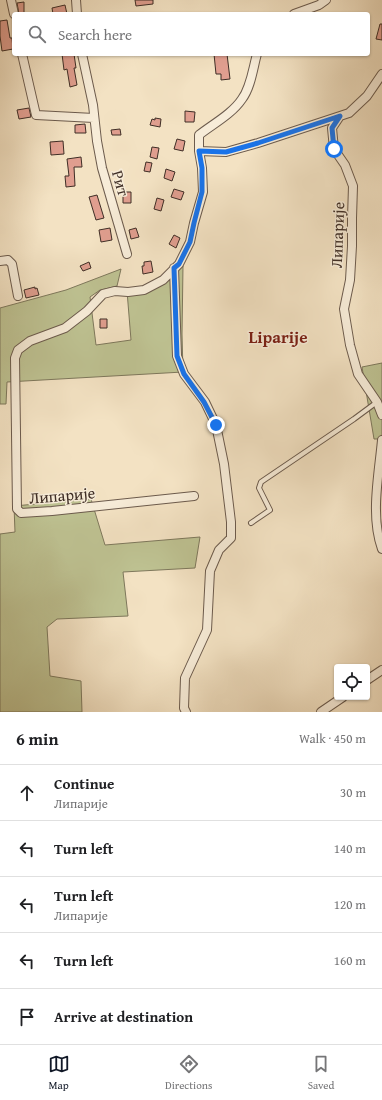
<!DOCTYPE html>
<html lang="en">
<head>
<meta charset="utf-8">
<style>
	:root { --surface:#fff; --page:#f2f2f2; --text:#202124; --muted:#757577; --line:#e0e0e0; --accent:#111827 }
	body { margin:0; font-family:"Gentium Book Plus",serif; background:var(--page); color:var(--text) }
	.controls { position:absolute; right:12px; bottom:12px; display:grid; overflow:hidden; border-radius:4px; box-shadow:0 1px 3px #0004 }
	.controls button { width:36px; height:36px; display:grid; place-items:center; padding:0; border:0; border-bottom:1px solid var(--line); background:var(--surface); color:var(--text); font:20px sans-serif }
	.stop { position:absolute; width:12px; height:12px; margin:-9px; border:3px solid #1a73e8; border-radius:50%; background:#fff }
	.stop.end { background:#1a73e8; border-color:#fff; box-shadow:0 1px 4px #0008 }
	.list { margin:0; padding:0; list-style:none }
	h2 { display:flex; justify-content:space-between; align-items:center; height:52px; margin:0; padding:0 16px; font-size:17px }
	h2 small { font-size:13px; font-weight:400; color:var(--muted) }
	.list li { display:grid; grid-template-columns:26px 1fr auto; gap:12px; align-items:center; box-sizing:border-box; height:56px; padding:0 16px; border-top:1px solid var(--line) }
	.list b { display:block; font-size:15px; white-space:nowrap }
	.list p { margin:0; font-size:13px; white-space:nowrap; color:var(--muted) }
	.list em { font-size:13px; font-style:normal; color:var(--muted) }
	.icon { flex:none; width:22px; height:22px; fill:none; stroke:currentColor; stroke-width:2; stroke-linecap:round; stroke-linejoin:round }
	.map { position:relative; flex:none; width:382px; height:712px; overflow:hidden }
	.search { position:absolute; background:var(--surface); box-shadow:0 1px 3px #0004; left:12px; right:12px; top:12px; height:44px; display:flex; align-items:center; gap:10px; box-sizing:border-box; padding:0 14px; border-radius:4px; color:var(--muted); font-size:15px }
	.sheet { height:332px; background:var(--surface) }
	nav { display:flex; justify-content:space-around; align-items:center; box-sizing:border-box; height:56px; border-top:1px solid var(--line); background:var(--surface); font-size:11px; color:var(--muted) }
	nav a { display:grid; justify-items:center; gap:2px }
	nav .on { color:var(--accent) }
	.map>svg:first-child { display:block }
	.green { fill:#bec292; stroke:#7e785c }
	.building { fill:#e09e8f; stroke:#3f2e26 }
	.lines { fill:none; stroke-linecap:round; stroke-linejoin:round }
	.lane-casing { stroke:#6c5b4d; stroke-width:6 }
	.street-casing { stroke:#6c5b4d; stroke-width:10 }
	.lane { stroke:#f7ecd8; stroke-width:4 }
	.street { stroke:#f7ecd8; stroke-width:8 }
	.route { stroke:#1a73e8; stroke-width:5 }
	.labels { text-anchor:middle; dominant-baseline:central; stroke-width:3; stroke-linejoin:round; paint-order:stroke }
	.street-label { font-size:16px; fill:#3f2e26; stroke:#f7ecd8 }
	.neighbourhood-label { font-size:17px; font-weight:bold; fill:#7a1f14; stroke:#f7ecd8 }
</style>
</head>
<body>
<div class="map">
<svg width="382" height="712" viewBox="0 0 382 712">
	<rect width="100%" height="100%" fill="#f3e2c3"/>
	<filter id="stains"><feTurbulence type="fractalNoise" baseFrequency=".005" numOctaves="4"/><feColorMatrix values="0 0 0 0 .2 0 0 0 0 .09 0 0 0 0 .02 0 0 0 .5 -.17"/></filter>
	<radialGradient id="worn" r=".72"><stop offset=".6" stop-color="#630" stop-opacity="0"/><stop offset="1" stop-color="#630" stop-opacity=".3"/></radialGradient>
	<path class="green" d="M183 266 182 334 183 372 7 382 6 404H0V308L66 290 121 269 117 286 100 290 90 297 96 345 131 340 127 291 136 290Z
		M382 363V439H374L362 367Z
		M91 499 105 545 200 537 195 568 123 572 128 616 57 619 47 627 50 676 81 681 82 712H0V534L15 532 14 506Z"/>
	<path class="building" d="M135 0H153V4L136 6Z
		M24 2V14H19L17 3Z
		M65 5 67 14H53L52 8Z
		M7 20 10 38H12L13 49 2 51 0 36V21Z
		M380 24H382V40L376 39Z
		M62 54H74L76 68H74L77 85 70 87 67 69 64 70Z
		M214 54H227L230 79 221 80V74H216Z
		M29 108 31 117 19 119 17 110Z
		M185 111 195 112 194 122H185Z
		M155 118 161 119 160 127 150 125 152 119 155 120Z
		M85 124 86 133H75V125Z
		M120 129 121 135H112L111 130Z
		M177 139 185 141 183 151 174 149Z
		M63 141 64 154 51 155 50 142Z
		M152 147 159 148 157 159 150 157Z
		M81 157 82 167H74L75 186 66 187 65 176H69L67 159Z
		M146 162 152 163 150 172 144 171Z
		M166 169 175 172 172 181 164 178Z
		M174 189 184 192 181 200 171 197Z
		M123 192H131V203H123Z
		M97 195 104 218 96 220 89 197Z
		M157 198 164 200 161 211 154 209Z
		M110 228 112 240 101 242 99 230Z
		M136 228 139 237 131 239 129 230Z
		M174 235 180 238 176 248 169 244Z
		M151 261 153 272 143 274 142 266H144V262Z
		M89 262 91 268 83 271 80 266Z
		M35 287V289L37 288 39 295 26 298 24 290Z
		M100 319H107V328H100Z"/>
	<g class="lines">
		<g class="lane-casing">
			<path id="lane" d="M251 523 270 510 259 488 261 482 354 419 377 402"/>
		</g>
		<g class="street-casing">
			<path id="street" d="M11 0 14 14
				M76 0 77 14
				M294 14 319 5 326 0
				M22 54 36 115 94 118
				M82 54 93 105 97 141 102 168 127 254
				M382 74 367 96 349 113 340 116 332 128 334 149 345 165 353 186 352 218V246L350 280 344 309 350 345 358 374 377 402 382 415
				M199 151 226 152 258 143 340 116
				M0 261 8 260 12 264 18 296
				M174 268 177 356 184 374 205 402 216 425 224 464 231 522V538L219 550 210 571 207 630 185 678 184 708 186 712
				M382 440C379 474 370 516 382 549
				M194 496 52 511 21 513 17 509 15 358 18 350 30 341 65 328 87 311 103 294 115 291 128 292 144 290 163 280 179 264 190 242 194 223 203 192 202 168 199 151V135C213 124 232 114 242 99 251 87 253 68 257 54
				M367 680 382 670
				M321 712 343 697"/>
		</g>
		<use href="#lane" class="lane"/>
		<use href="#street" class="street"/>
	</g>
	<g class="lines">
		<path class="route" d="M216 425 204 402 184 374 177 356 174 268 179 264 190 242 194 223 202 192V168L199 151 226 152 258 143 340 116 332 128 334 149"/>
	</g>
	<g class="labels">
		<g class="street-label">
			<text transform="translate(121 183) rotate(74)">Рит</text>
			<text transform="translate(337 235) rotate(-88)">Липарије</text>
			<text transform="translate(62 495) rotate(-5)">Липарије</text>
		</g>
		<g class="neighbourhood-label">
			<text x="278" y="336">Liparije</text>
		</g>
	</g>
	<rect width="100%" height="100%" filter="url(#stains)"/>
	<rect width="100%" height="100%" fill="url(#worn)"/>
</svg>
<div class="controls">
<button><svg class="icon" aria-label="locate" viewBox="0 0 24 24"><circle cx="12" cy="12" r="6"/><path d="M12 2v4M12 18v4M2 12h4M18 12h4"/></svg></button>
</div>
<div class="stop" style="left:334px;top:149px"></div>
<div class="stop end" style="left:216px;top:425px"></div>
<div class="search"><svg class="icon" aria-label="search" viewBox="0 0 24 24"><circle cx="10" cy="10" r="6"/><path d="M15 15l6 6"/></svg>Search here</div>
</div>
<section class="sheet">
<h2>6 min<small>Walk · 450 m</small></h2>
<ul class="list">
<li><svg class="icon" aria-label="ahead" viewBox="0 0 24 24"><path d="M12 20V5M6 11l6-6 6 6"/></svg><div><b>Continue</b><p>Липарије</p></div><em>30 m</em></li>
<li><svg class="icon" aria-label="left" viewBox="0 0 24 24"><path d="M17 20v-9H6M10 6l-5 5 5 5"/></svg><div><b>Turn left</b></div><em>140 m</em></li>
<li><svg class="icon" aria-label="left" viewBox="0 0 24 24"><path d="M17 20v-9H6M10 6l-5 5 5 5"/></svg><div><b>Turn left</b><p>Липарије</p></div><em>120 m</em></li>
<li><svg class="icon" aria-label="left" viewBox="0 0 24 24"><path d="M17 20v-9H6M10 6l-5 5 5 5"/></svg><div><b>Turn left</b></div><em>160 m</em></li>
<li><svg class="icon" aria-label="arrive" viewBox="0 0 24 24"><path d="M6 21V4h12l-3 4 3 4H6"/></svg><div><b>Arrive at destination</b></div></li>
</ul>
</section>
<nav>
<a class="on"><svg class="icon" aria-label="map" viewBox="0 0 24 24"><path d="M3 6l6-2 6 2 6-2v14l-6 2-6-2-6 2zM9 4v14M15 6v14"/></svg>Map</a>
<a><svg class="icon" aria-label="directions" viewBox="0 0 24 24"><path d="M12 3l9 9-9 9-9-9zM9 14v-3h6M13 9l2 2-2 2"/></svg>Directions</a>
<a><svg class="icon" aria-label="saved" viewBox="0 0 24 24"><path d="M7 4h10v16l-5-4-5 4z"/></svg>Saved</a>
</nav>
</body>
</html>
